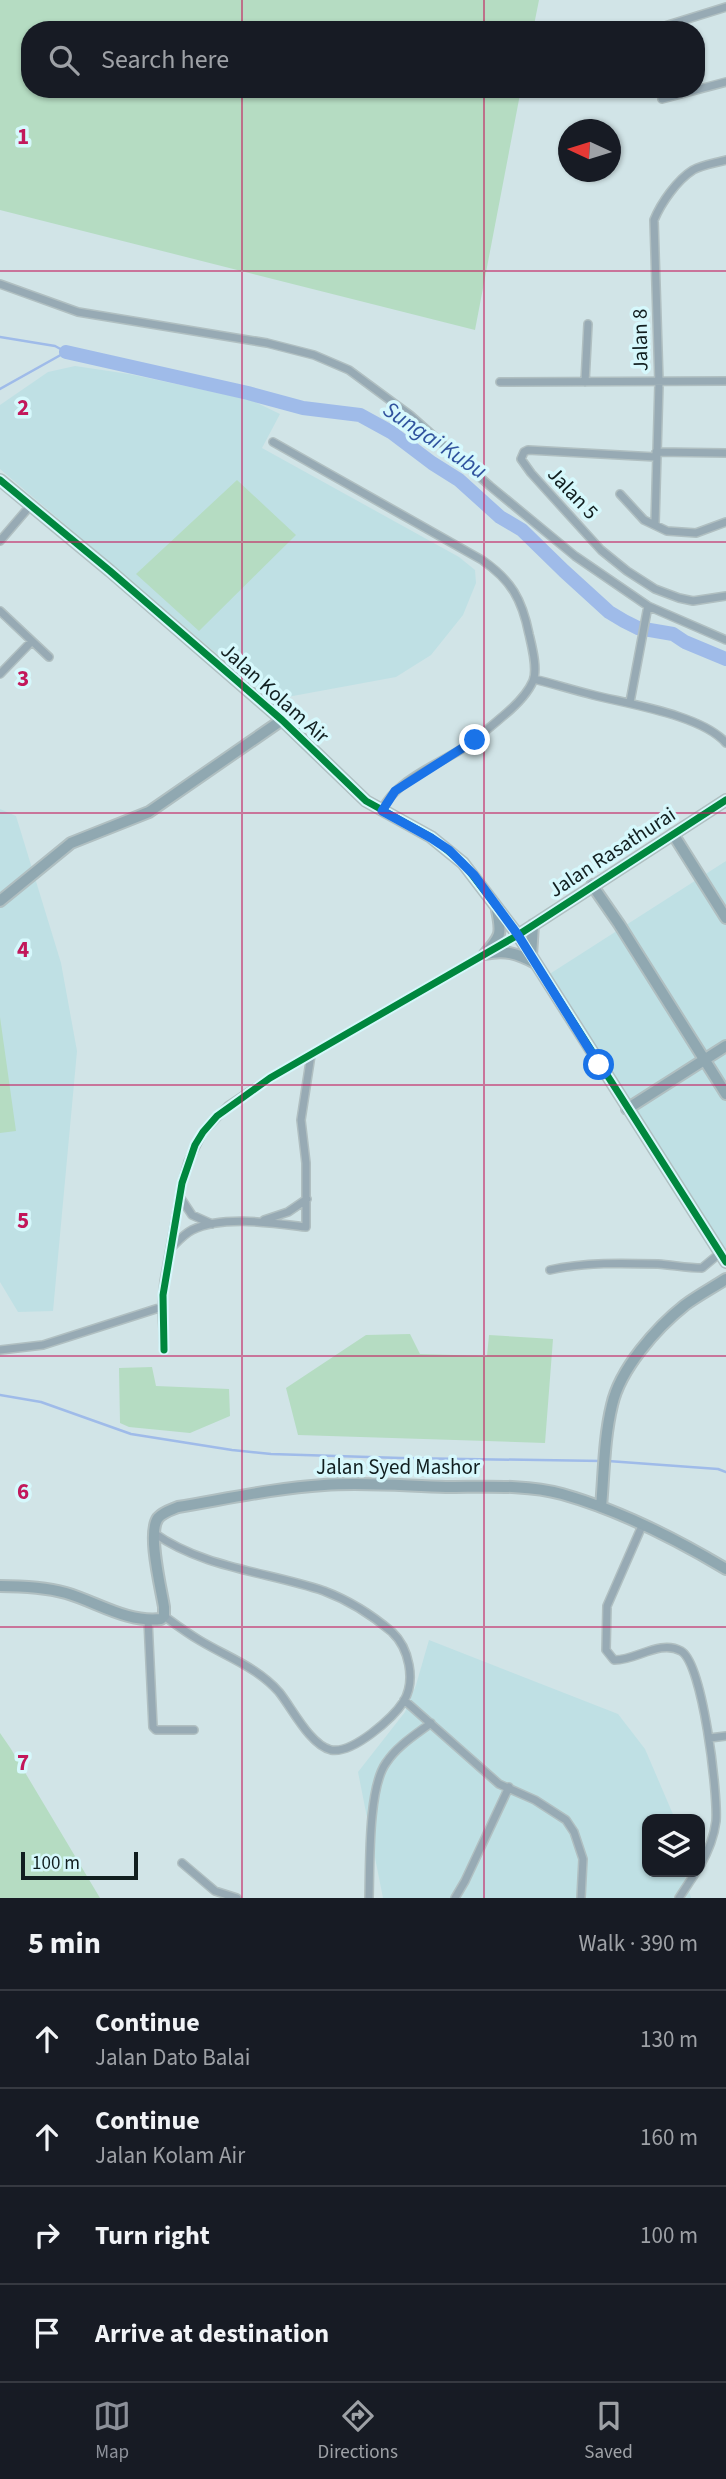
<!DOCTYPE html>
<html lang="en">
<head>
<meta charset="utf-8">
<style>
	:root { --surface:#171b24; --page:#20242c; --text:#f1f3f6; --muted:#9ea1a6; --line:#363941; --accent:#8c9099 }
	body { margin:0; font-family:"Source Sans 3",sans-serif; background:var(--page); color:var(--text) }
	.controls { position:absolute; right:21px; bottom:21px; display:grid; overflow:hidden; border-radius:14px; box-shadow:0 2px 5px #0004 }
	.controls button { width:63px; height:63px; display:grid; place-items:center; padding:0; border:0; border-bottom:2px solid var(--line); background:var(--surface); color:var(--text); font:35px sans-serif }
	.compass { position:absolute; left:558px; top:119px; width:63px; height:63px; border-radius:50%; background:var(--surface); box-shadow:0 2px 5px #0004; rotate:274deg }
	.scale { position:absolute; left:21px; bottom:18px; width:117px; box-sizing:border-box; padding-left:7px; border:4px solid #111e1f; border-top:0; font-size:19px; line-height:24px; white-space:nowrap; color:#111e1f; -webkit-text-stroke:5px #d6f8fc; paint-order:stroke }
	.stop { position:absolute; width:21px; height:21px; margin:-16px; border:5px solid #1a73e8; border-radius:50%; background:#fff }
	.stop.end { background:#1a73e8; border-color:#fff; box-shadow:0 2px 7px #0008 }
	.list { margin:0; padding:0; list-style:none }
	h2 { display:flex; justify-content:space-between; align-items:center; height:91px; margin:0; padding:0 28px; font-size:30px }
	h2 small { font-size:23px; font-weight:400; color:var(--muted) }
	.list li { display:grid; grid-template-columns:46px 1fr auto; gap:21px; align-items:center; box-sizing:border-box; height:98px; padding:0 28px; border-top:2px solid var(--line) }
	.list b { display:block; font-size:26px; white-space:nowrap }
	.list p { margin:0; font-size:23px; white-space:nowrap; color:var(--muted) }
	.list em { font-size:23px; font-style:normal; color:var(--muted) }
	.icon { flex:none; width:38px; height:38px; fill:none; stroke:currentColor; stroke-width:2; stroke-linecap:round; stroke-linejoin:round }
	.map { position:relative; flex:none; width:726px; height:1898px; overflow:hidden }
	.search { position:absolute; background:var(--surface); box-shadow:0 2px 5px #0004; left:21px; right:21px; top:21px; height:77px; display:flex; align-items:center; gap:18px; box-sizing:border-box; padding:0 24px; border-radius:28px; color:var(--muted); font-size:26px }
	.sheet { height:483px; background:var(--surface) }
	nav { display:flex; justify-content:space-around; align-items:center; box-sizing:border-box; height:98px; border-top:2px solid var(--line); background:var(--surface); font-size:19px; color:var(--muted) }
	nav a { display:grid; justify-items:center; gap:4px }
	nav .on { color:var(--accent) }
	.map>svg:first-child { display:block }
	.built { fill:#bfe0e4 }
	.green { fill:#b5dcc2 }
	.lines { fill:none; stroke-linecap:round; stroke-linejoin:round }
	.stream { stroke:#9fbbe9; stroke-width:2.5 }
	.river { stroke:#9fbbe9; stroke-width:14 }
	.street-casing { stroke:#b0bfc1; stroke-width:10 }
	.secondary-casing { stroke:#b0bfc1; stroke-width:14 }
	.street { stroke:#97aab4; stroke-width:7 }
	.secondary { stroke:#90a8b1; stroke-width:10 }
	.cycleway-casing { stroke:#d6f8fc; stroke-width:11 }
	.cycleway { stroke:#00873e; stroke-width:7 }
	.route { stroke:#1a73e8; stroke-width:9 }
	.grid { fill:none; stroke:#c2185b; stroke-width:2; stroke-opacity:0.55 }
	.labels { text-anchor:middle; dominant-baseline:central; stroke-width:7; stroke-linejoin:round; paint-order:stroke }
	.street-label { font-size:21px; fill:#111e1f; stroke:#d6f8fc }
	.water-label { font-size:23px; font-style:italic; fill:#30539e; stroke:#d6f8fc }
	.grid-label { font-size:23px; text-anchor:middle; font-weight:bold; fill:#c2185b; stroke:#d6f8fc; stroke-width:7; stroke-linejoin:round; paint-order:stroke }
</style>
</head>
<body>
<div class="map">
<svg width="726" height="1898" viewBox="0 0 726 1898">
	<rect width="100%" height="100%" fill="#d1e4e7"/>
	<path class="built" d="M75 366 129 374 251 400 280 414 262 448 459 557 475 570 476 583 463 615 431 655 396 677 271 700 0 469V405L48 372Z
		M0 809 16 816 61 963 77 1051 53 1311 18 1312 0 1282Z
		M726 861V1254L548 975Z
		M429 1640 618 1714 645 1749 675 1819H647V1872H684L691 1898H383L358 1772 405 1712 416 1685Z"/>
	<path class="green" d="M0 0H539L533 30H30V89H521L475 330 0 210Z
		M237 480 296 535 199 631 136 574Z
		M0 1017 16 1131 0 1133Z
		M410 1334 420 1354 487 1356 489 1335 553 1339 545 1443 298 1435 286 1388 366 1335Z
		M152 1367 156 1386 229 1389 230 1416 190 1433 129 1427 120 1423 119 1368Z
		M0 1733 11 1749 100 1898H0Z"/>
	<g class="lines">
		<path class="stream" d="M0 337 55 346 66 352
			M0 389 66 352
			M0 1395 41 1402 131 1434 232 1450 271 1454 401 1458 602 1461
			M608 1461 718 1469 726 1472"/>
		<path class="river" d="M66 352 248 393 303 408 360 415 391 432 432 463 459 480 500 517 522 530 564 571 609 612 624 621 638 628 673 634 685 642 726 659"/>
		<g class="street-casing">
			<path id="street" d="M652 30 726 7
				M662 99 726 82
				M0 284 78 312 267 343 314 355 349 370 410 415 490 486 575 556 648 606 726 640
				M500 382 726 381
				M585 382 588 324
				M273 442 482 560C511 580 522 599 529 634 532 647 538 669 533 681 527 695 513 708 502 717 488 729 475 740 460 750 432 767 396 781 381 811
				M656 452 726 453
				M656 457 528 450 524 452 521 459 531 473 601 550 627 571 655 589 679 598 693 601 726 596
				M620 494 644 520 667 531 696 533 726 522
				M655 524 659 383 654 220C661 203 677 180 693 170 702 165 716 163 726 160
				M0 541 30 506
				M0 611 49 657
				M0 674 32 641
				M534 679C554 684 573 690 593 695 628 704 702 715 726 743
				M630 702 648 606
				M180 1197 192 1215 212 1224
				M264 1220 288 1212 307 1199
				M171 1248C177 1242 184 1234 192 1230 223 1215 273 1223 306 1227V1163L301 1120 311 1055
				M550 1270C584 1262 623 1263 658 1264 673 1265 687 1268 702 1268L720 1253
				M0 1350 43 1345 162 1307
				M164 1350 162 1307 164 1282 182 1183 188 1162 203 1132 228 1106 270 1078 518 935
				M642 1526 607 1606 606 1650 614 1660C635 1661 660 1639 681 1651 703 1663 718 1794 716 1821 714 1837 708 1852 700 1866
				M154 1533C203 1568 268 1572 324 1591 348 1600 372 1615 392 1632 409 1648 416 1680 404 1701 393 1718 353 1754 331 1750 310 1745 292 1708 279 1692 257 1667 227 1657 199 1640 187 1633 175 1624 164 1616
				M148 1620 153 1727 156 1730H194
				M404 1700 499 1784 535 1800 566 1820 574 1832 583 1859 581 1898
				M710 1738 726 1736
				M182 1863 215 1891 237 1898
				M369 1898C370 1865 368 1788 386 1763 397 1746 415 1735 431 1723
				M455 1898 465 1881 509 1787
				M679 1898 696 1872"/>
		</g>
		<g class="secondary-casing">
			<path id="secondary" d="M0 480 110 571 282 720 366 801 431 837 463 863 518 935 726 1262
				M673 834 726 918
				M592 885 619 924 726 1094
				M0 901 71 843 149 812 282 720
				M518 935 726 800
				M485 954C501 936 502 934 497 910
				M485 954C505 950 517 953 535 963
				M531 956 533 925
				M627 1109 726 1046
				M601 1507C604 1473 604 1438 612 1405 620 1369 656 1328 685 1305 697 1296 712 1288 726 1279
				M0 1586C22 1586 44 1587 66 1593 97 1602 127 1623 161 1619L164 1616V1607C161 1588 147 1533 158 1518 163 1512 171 1510 178 1507 226 1499 275 1488 324 1485 365 1482 406 1486 446 1487 484 1487 526 1484 562 1494 619 1510 676 1539 726 1569"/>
		</g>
		<use href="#street" class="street"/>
		<use href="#secondary" class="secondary"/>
		<g class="cycleway-casing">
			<path id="cycleway" d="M0 480 110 571 282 720 366 801 431 837 463 863 518 935 726 1262
				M164 1350 163 1295 182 1183 195 1145 203 1132 217 1116 270 1078 518 935 726 800"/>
		</g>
		<use href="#cycleway" class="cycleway"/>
	</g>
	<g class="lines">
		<path class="route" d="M475 740 395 791 382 811 431 838 449 850 474 875 518 935 599 1065"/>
	</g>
	<path class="grid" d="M242 0V30M484 0V30M242 89V1898M484 89V1898M0 271H726M0 542H726M0 813H726M0 1085H726M0 1356H726M0 1627H726"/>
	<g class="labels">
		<g class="street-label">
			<text transform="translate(640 340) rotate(-91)">Jalan 8</text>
			<text transform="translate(573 493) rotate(47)">Jalan 5</text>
			<text transform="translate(275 693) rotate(42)">Jalan Kolam Air</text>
			<text transform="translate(612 852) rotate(-33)">Jalan Rasathurai</text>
			<text x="398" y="1467">Jalan Syed Mashor</text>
		</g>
		<g class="water-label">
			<text transform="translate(435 440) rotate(34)">Sungai Kubu</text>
		</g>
	</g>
	<g class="grid-label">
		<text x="23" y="144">1</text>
		<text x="23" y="415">2</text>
		<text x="23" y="686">3</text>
		<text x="23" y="957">4</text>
		<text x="23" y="1228">5</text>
		<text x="23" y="1499">6</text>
		<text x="23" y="1770">7</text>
	</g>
</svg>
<div class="controls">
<button><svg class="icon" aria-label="layers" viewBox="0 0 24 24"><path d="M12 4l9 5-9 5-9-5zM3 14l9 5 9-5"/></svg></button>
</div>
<svg class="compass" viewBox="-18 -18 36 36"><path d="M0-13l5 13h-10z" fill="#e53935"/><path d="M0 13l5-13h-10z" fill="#9ea1a6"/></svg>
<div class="scale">100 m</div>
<div class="stop" style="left:599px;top:1065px"></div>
<div class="stop end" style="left:475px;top:740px"></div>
<div class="search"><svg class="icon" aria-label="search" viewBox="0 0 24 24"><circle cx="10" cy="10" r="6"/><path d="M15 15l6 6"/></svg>Search here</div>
</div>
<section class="sheet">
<h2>5 min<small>Walk · 390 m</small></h2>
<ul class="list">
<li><svg class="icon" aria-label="ahead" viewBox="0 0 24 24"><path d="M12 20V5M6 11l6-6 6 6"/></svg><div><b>Continue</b><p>Jalan Dato Balai</p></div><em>130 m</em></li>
<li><svg class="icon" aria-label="ahead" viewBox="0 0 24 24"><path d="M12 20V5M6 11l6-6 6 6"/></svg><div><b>Continue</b><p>Jalan Kolam Air</p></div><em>160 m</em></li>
<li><svg class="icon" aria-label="right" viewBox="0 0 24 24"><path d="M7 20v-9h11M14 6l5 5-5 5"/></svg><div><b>Turn right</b></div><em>100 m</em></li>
<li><svg class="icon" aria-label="arrive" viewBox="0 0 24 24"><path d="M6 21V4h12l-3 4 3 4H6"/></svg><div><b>Arrive at destination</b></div></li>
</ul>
</section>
<nav>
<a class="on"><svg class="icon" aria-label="map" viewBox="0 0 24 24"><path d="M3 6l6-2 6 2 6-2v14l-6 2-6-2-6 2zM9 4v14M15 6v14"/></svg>Map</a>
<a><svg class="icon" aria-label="directions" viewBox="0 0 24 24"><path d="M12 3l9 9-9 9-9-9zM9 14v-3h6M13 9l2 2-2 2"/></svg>Directions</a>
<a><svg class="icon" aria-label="saved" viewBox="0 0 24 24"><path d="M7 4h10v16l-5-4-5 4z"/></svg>Saved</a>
</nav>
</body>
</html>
